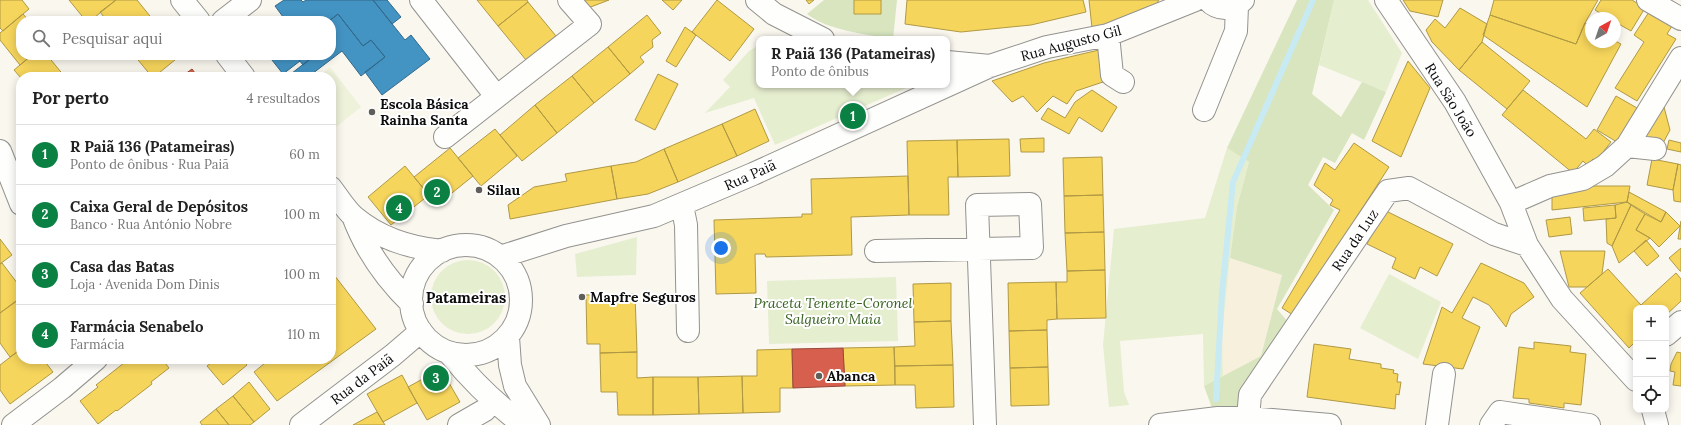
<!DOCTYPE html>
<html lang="pt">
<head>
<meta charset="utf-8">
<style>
	:root { --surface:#fff; --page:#f2f2f2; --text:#222; --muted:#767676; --line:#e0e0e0; --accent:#0b8043 }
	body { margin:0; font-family:Lora,serif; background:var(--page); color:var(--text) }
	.controls { position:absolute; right:12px; bottom:12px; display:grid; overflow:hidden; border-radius:8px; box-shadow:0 2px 10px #0003 }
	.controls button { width:36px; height:36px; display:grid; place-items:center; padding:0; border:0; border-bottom:1px solid var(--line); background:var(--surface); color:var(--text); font:20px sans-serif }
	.compass { position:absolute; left:1585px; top:12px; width:36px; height:36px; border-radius:50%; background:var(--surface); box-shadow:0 2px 10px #0003; rotate:40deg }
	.you { position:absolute; left:721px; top:248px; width:14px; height:14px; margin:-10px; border:3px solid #fff; border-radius:50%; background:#1a73e8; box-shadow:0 0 0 6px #1a73e833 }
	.badge { display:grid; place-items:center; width:26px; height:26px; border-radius:50%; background:var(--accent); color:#fff; font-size:13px; font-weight:700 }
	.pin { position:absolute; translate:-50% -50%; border:2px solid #fff; box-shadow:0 1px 4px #0006 }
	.popup { position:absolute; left:756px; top:36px; width:194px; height:52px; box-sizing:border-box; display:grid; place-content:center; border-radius:8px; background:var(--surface); filter:drop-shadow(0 1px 3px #0005); font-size:13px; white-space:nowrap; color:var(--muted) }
	.popup b { font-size:15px; color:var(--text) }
	.popup::after { content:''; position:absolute; left:50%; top:100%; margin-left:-8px; border:8px solid transparent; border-top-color:var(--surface) }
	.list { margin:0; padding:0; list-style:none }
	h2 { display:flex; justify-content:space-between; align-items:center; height:52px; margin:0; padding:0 16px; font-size:17px }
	h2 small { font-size:13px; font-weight:400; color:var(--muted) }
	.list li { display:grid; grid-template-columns:26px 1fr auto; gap:12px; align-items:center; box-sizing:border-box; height:60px; padding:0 16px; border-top:1px solid var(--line) }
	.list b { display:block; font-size:15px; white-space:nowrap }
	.list p { margin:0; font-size:13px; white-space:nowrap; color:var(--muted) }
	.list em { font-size:13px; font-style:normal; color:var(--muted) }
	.icon { flex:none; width:22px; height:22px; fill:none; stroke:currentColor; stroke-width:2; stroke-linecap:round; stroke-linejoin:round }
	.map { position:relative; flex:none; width:1681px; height:425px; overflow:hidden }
	.search { position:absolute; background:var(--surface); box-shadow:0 2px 10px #0003; left:16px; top:16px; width:320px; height:44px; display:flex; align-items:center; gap:10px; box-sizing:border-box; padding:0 14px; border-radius:16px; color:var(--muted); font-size:15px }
	.panel { position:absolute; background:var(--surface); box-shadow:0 2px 10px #0003; left:16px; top:72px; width:320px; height:292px; border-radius:16px }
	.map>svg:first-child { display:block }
	.farmland { fill:#f6f0dc }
	.green { fill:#e6eed0 }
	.forest { fill:#d8e5bf }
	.pitch { fill:#eff2da }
	.homes { fill:#f6d55c; stroke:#b09944 }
	.shops { fill:#d6604d; stroke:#99473a }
	.schools { fill:#4393c3; stroke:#326a8c }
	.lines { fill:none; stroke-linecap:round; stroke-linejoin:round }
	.stream { stroke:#c8eaf2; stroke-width:6 }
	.minor-casing { stroke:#93928e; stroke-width:24 }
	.minor { stroke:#fefefd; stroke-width:22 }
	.poi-dot { fill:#5f5e5b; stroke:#fff; stroke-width:1.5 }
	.labels { text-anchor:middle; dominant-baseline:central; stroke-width:4; stroke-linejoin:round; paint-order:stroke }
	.street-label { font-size:14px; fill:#0c0c0c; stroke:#fff }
	.poi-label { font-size:14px; font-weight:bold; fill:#0c0c0c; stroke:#fff; text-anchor:start }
	.park-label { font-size:14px; font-style:italic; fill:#36601f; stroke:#fff }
	.neighbourhood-label { font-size:15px; font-weight:bold; fill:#0c0c0c; stroke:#fff }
</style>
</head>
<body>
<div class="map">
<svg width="1681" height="425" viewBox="0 0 1681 425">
	<rect width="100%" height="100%" fill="#faf7ef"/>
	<path class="farmland" d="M1230 258 1282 275 1261 356 1223 376 1222 335Z"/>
	<path class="green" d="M1334 0H1368L1402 53 1386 92 1319 65Z
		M759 45V85H913L775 145 754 98 705 113 730 87 723 80 749 51Z
		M1227 148 1249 162 1237 207 1230 258 1222 335 1223 376 1204 386 1203 334 1120 341 1124 392 1129 405 1109 407 1103 345 1114 229 1205 218Z
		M637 237 636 275 577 277 575 254Z
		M431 297a37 37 0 1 1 74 0a37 37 0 1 1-74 0Z
		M1389 274 1441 302 1418 359 1360 328Z
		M896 277 898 341 769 344 767 281Z"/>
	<path class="forest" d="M824 0H854V14H881V0H897L893 39C866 34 829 31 807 14Z
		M1297 0H1334L1312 94 1341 117 1362 82 1386 92 1364 140 1352 133 1335 163 1323 157 1308 185 1334 210 1277 309 1288 322 1242 406 1212 408 1204 386 1261 356 1282 275 1230 258 1237 207 1249 162 1227 148Z"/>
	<path class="pitch" d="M330 67 361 107 336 127 331 121V77H318Z"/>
	<path class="homes" d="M0 0H22L29 9 3 31 0 28Z
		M69 0H116L90 21H86Z
		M116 0H137L154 21H107L100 12Z
		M477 0H527L528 2 498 26Z
		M581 0H609L588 8Z
		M662 0H682L673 10Z
		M717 0 754 29 730 61 692 32Z
		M806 0H814L809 4Z
		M854 0H881V14H854Z
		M907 0H1083L1086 12 1031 25 961 32 905 24Z
		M1089 0H1159L1155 6 1109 24 1092 28Z
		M1403 0H1443L1438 17 1410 11Z
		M1494 0H1598L1585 23 1576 44 1490 15Z
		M1601 0H1632L1645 8 1631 31 1615 22V18H1608L1595 10Z
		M528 2 556 36 526 60 498 26Z
		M1460 8 1487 24 1482 42 1459 70 1432 42 1426 30 1435 19 1445 28Z
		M1649 12 1672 26 1667 34 1676 39 1637 101 1615 88 1644 42 1634 35Z
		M23 14 29 21H21V55H32L20 65 0 40V33Z
		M647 15 661 33 652 40 653 47 640 57 644 62 630 74 608 47Z
		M1490 15 1576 44 1585 23 1591 26V42H1615V41L1621 44 1587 107 1483 35Z
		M685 27 696 35 676 67 666 61Z
		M1482 42 1530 81 1507 109 1459 70Z
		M608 47 630 74 594 103 572 76Z
		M1103 49V82L1076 91 1067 104 1053 96 1037 112 1023 96 1012 102 992 81 1044 63Z
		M32 55H47L65 77H21V78L14 70Z
		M134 55H181L154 77H152Z
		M1408 61 1430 88 1401 157 1372 141Z
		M658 74 678 84 655 130 635 120Z
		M572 76 594 103 557 133 535 105Z
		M1092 90 1117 107 1102 132 1079 117 1069 134 1041 119 1048 108 1065 118 1075 102Z
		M1523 90 1586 139 1594 129 1611 142 1596 161 1593 159 1587 165 1583 161 1573 173 1502 115Z
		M1616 96 1637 108 1617 142 1597 130Z
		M535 105 557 133 522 161 500 135Z
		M1664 107 1670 130 1662 145 1640 142 1655 111Z
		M755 109 769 141 737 156 722 124Z
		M722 124 737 156 678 182 664 149Z
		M495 129 517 156 481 186 458 158Z
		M1044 138V152H1021L1020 139Z
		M1009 139 1010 176 958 177 957 140Z
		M957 140 958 177H948L949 215H909L907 141Z
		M1669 140 1681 143V152L1667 149Z
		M1354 143 1389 167 1293 315 1282 308 1340 210 1330 205 1333 200 1314 185 1325 163 1335 170Z
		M450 148 473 176 437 205 414 177Z
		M664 149 678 182 648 194 617 199 611 166 636 162Z
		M1102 157 1103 195 1064 196 1063 158Z
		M1652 159 1678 164 1673 190 1647 185Z
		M1678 164 1681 165V202L1674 201 1673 190Z
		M405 166 429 195 391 225 368 197Z
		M611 166 617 199 510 219 508 205 534 187 567 181 565 174Z
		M908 176 909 215 851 217 852 255 766 257 765 254H755L756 293 716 294 714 220 802 217V214H812L811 179Z
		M1587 186H1630L1627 202 1552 210V194Z
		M1629 192 1666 212 1661 222 1627 202Z
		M1103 195 1104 232 1065 233 1064 196Z
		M1627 202 1631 205 1612 246 1607 243 1606 219 1616 218 1615 205Z
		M1615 205 1616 218 1584 221 1583 208Z
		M1631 205 1645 214 1636 230 1650 238 1619 263 1612 246Z
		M1384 210 1453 244 1437 276 1420 267 1415 279 1392 268 1396 258 1367 244Z
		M1666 212 1680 226 1659 247 1650 238 1636 230 1645 214 1661 222Z
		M1570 217 1572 234 1549 237 1546 220Z
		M1681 221V239H1678Z
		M1104 232 1105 270 1067 271 1065 233Z
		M0 239 12 255 0 264Z
		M1646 240 1659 256 1647 266 1634 251Z
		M1681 248V271H1680L1669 258Z
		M1560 251H1605L1602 274 1587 287H1569Z
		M2 263 21 288V298L0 313V264Z
		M1481 263 1524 283 1534 297 1511 314 1506 327 1489 305 1473 297 1462 318 1480 327 1463 369 1423 364 1442 307 1452 313Z
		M1608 269 1641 305 1676 273 1681 279V301L1666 315V308H1636V341L1629 348 1580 293Z
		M1105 270 1106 318 1057 319 1056 282H1067V271Z
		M331 271 376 329 277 401 254 372 270 359H331Z
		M1056 282 1057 319 1047 320V330L1009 331 1008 283Z
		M951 283V321L914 322 913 284Z
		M635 294 637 352 600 353V344H587L586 295Z
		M16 301 21 308V349L10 357 0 343V313Z
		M951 321 953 365 895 366 894 347 915 346 914 322Z
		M1047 330 1048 367 1010 368 1009 331Z
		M1534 342 1571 346 1570 352 1586 354 1581 405 1564 403V408L1529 403V399L1513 398 1519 347 1534 349Z
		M1314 344 1351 349 1349 359 1381 364V368L1394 370 1393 373 1398 374 1397 382H1401L1399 395 1396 394 1395 409 1307 397Z
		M894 347 895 385 845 386 843 348Z
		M21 349V359H43L53 372 10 404 0 390V365Z
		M792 349 793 388H780V412L743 413 742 376H757V350Z
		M637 352V378L653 377V415H618L617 392H601L600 353Z
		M1677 352 1681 353V386L1673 385 1675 372 1670 371 1671 364Z
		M129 359H162L169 368 151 382 152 384 117 411 116 410 98 424 80 401 98 387 96 385Z
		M216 359H242L247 365 223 385 207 366Z
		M953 365 954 407 916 408 915 385H895V366Z
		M1048 367 1049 405 1011 406 1010 368Z
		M441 369 460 402 427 420 408 387Z
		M402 375 417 403 383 422 367 394Z
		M742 376 743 413 699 414 698 377Z
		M653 377H698L699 414 653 415Z
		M249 382 270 409 254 422 233 396Z
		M233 396 254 422 250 425H229L216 409Z
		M216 409 229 425H202L200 422Z
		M377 412 385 425H353Z"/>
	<path class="shops" d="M192 69 198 77H181Z
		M843 348 845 386 793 388 792 349Z"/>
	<path class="schools" d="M284 0H301L303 2 306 0H373L405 40 411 35 430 59 382 95 365 72 385 57 371 40 363 46 338 14 329 21H286L275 6Z
		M373 0H387L401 17 392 24Z
		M338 14 363 46 371 40 385 57 361 76 342 51 308 77H287L315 55H331V21H329Z
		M268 55H295L300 61 283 74Z
		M295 55H313L314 56 303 65Z"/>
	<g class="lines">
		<path class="stream" d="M1216 399 1222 293 1233 182 1313 0"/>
		<g class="minor-casing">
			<path id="minor" d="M182 0 199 21
				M421 0 496 96
				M757 0 774 14 823 39
				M1208 0C1218 11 1233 10 1243 0
				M1386 0 1455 102 1511 203 1527 245 1562 299 1636 380
				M1648 0 1681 19
				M223 21 250 0
				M1108 35 1112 75 1123 82
				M227 55 244 77
				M947 62 990 66
				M1204 110 1236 31 1237 6
				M445 137 590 24 569 0
				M1627 146 1655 149
				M0 151 21 204
				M331 188C338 197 345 209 354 217 379 238 410 248 442 251
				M1511 203 1550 186 1583 179 1605 166 1627 146 1681 58
				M682 205 686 225 688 331
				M353 216C366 251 385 278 412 304
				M411 300a55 55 0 1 1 110 0a55 55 0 1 1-110 0Z
				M876 251 1032 248 1030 204 977 205 985 425
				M500 257 566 236 654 216 753 174 990 66 1047 47 1108 35 1195 0
				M1666 335 1681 322
				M508 337 510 365 515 386 539 425
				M449 353C471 380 495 404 524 425
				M1653 410 1657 425
				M1248 418 1250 395 1388 191 1409 188 1494 234 1527 245
				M13 425 62 388 96 359
				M301 425 393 355 421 331
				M459 425 485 410
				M1160 425 1218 418H1248L1330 425
				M1437 425 1444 374
				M1491 425 1500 412 1589 425"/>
		</g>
		<use href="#minor" class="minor"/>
	</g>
	<g class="poi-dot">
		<circle cx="372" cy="112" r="4"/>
		<circle cx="479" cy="190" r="4"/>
		<circle cx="582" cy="297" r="4"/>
		<circle cx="819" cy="376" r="4"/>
	</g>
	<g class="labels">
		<g class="street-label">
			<text transform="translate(1071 43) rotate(-15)">Rua Augusto Gil</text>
			<text transform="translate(1451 100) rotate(58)">Rua São João</text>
			<text transform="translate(750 175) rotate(-24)">Rua Paiã</text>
			<text transform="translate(1355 240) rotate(-56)">Rua da Luz</text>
			<text transform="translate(362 379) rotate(-37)">Rua da Paiã</text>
		</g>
		<g class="poi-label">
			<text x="380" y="104">Escola Básica<tspan x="380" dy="16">Rainha Santa</tspan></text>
			<text x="487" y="190">Silau</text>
			<text x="590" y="297">Mapfre Seguros</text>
			<text x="827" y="376">Abanca</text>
		</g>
		<g class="park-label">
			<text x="833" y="303">Praceta Tenente-Coronel<tspan x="833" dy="16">Salgueiro Maia</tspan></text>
		</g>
		<g class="neighbourhood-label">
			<text x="466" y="297">Patameiras</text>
		</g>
	</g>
</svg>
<div class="controls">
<button>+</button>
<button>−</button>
<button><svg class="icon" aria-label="locate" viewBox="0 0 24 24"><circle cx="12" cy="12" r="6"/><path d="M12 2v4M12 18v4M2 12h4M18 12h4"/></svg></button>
</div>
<svg class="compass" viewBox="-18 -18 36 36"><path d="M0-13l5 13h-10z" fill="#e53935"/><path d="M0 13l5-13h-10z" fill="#767676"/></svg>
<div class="you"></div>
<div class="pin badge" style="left:853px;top:116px">1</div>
<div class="popup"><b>R Paiã 136 (Patameiras)</b>Ponto de ônibus</div>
<div class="pin badge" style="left:437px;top:192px">2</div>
<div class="pin badge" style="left:436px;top:378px">3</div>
<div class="pin badge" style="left:399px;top:208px">4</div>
<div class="search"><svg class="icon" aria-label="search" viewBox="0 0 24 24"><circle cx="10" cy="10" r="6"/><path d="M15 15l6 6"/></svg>Pesquisar aqui</div>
<section class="panel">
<h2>Por perto<small>4 resultados</small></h2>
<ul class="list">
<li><span class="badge">1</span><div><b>R Paiã 136 (Patameiras)</b><p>Ponto de ônibus · Rua Paiã</p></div><em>60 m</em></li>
<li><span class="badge">2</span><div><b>Caixa Geral de Depósitos</b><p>Banco · Rua António Nobre</p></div><em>100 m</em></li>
<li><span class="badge">3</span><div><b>Casa das Batas</b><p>Loja · Avenida Dom Dinis</p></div><em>100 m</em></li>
<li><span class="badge">4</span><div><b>Farmácia Senabelo</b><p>Farmácia</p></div><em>110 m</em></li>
</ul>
</section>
</div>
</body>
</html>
